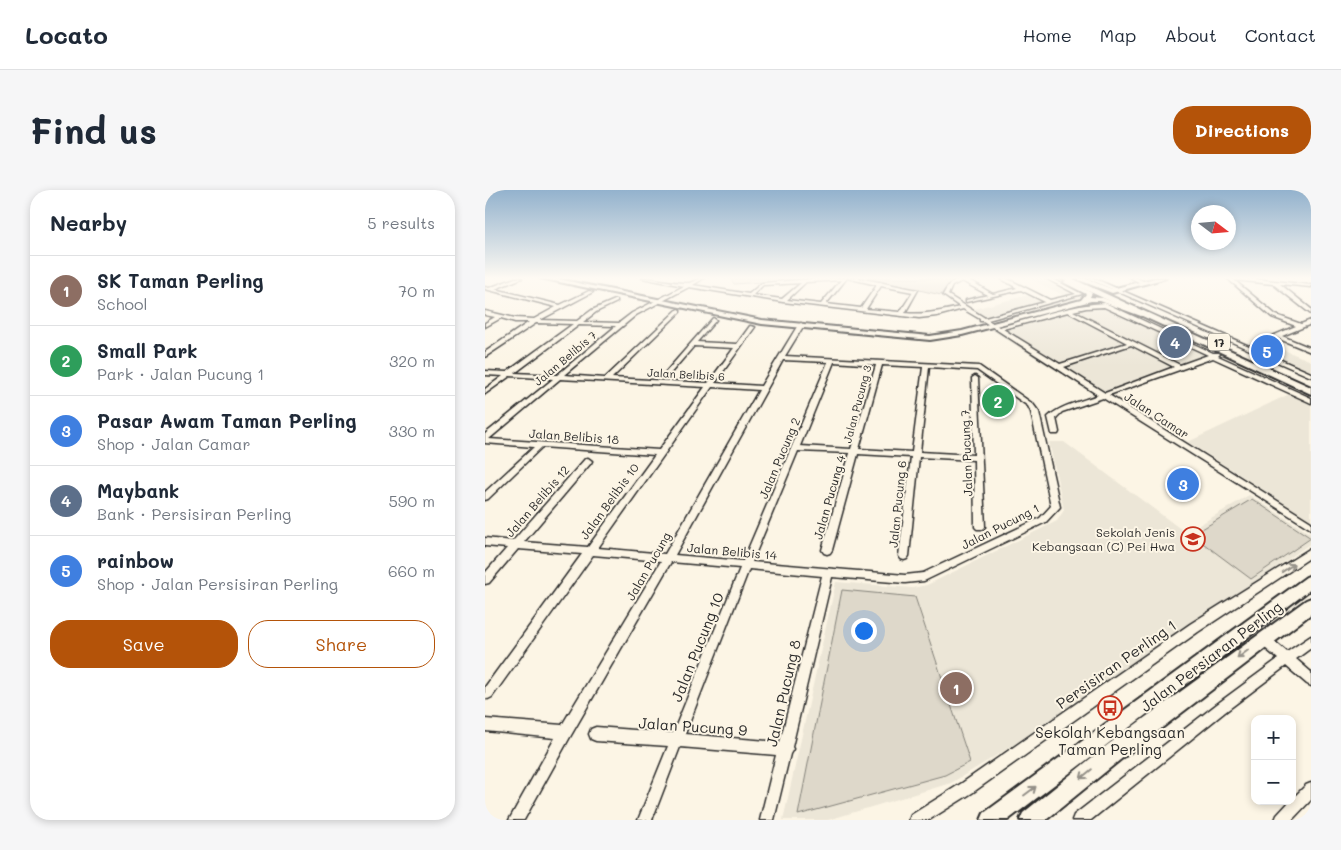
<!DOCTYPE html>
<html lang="en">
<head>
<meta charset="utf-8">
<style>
	:root { --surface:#fff; --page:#f6f6f7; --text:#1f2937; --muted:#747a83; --line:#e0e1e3; --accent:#b45309 }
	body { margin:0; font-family:Mali,sans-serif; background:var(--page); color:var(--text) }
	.controls { position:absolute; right:15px; bottom:15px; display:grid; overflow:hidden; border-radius:10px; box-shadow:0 2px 8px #0003 }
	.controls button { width:45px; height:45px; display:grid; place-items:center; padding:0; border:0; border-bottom:1px solid var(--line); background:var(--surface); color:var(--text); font:25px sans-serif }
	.compass { position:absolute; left:706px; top:15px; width:45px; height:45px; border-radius:50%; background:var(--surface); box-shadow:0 2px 8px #0003; rotate:106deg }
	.you { position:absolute; left:378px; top:440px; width:18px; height:18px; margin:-12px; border:4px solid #fff; border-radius:50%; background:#1a73e8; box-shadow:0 0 0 8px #1a73e833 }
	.badge { display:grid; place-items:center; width:32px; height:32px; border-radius:50%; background:var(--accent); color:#fff; font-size:16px; font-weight:700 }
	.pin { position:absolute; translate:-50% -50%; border:2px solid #fff; box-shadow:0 1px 5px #0006 }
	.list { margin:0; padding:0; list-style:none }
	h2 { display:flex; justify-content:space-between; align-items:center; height:65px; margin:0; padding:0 20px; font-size:21px }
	h2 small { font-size:16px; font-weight:400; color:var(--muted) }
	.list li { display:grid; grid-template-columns:32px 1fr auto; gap:15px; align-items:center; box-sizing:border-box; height:70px; padding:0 20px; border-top:1px solid var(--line) }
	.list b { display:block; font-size:19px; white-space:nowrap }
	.list p { margin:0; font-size:16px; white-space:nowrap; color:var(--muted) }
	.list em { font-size:16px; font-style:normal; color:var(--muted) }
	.actions { display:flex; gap:10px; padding:15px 20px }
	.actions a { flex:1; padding:11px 0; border:1px solid var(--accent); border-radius:20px; text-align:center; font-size:18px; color:var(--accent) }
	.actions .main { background:var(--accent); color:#fff }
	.map { position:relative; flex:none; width:826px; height:630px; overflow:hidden; border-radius:20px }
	header { display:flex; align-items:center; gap:30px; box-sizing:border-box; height:70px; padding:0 25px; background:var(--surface); border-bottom:1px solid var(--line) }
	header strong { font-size:24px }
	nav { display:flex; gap:28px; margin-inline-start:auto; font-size:18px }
	.intro { display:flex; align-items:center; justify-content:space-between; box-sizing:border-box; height:120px; padding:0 30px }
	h1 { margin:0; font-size:35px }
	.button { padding:12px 22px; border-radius:20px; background:var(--accent); color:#fff; font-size:18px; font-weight:700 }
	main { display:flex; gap:30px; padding:0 30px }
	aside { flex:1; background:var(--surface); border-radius:20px; box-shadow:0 2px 8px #0003 }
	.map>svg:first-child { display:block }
	.built { fill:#ece6d7 }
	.green { fill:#ded8ca; stroke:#84827a }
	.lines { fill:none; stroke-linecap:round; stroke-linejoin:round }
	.minor-casing { stroke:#2b2b2b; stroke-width:3 }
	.tertiary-casing { stroke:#2b2b2b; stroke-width:4 }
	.secondary-casing { stroke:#2b2b2b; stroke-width:4 }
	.trunk-casing { stroke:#2b2b2b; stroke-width:4 }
	.minor { fill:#fcf5e5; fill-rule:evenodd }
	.tertiary { fill:#fcf5e5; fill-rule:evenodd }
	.secondary { fill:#fcf5e5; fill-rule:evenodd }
	.trunk { fill:#fcf5e5; fill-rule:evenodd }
	.oneway { stroke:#949088 }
	.labels { text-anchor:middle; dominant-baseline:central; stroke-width:4; stroke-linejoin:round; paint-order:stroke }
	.shield { fill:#fcf5e5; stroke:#6a6863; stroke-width:1 }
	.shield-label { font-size:11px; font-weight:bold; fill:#2b2b2b }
	.far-street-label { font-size:11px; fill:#2b2b2b; stroke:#fcf5e5 }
	.street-label { font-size:12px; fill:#2b2b2b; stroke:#fcf5e5 }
	.poi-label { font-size:12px; fill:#2b2b2b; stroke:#fcf5e5; text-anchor:end }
	.near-street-label { font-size:15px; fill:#2b2b2b; stroke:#fcf5e5 }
	.near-poi-label { font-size:15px; fill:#2b2b2b; stroke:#fcf5e5 }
</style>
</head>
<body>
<header>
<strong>Locato</strong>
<nav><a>Home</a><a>Map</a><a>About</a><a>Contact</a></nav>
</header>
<div class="intro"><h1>Find us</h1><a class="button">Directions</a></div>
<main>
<aside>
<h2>Nearby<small>5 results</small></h2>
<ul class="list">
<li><span class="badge" style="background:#8d6e63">1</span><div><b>SK Taman Perling</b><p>School</p></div><em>70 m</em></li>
<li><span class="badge" style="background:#2e9e5b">2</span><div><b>Small Park</b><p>Park · Jalan Pucung 1</p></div><em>320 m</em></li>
<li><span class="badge" style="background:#3f7fe0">3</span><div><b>Pasar Awam Taman Perling</b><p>Shop · Jalan Camar</p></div><em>330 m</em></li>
<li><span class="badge" style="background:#5c6f8a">4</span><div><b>Maybank</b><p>Bank · Persisiran Perling</p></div><em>590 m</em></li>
<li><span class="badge" style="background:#3f7fe0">5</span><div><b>rainbow</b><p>Shop · Jalan Persisiran Perling</p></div><em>660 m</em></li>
</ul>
<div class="actions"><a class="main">Save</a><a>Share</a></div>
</aside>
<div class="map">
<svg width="826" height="630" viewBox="0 0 826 630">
	<rect width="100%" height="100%" fill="#fcf5e5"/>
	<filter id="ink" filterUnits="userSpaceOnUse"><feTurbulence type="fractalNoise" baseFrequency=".02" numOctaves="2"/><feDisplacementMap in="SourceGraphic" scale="10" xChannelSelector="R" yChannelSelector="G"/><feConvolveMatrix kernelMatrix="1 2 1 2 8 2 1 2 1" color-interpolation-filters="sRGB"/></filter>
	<g filter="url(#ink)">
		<path class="built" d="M543 88H566L600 106 504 131 485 120 547 104 559 111 578 105Z
			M605 111 619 112 724 161 726 168 617 210 507 140Z
			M781 153 826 171V186L765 159Z
			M813 200 826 206V330L703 252Z
			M564 252H579L701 343 764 305 826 344V353L692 447 537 550 466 593 343 630H298L351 392 427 398 442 395 572 331 579 320Z"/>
		<path class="green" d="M245 88H335L249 94Z
			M382 88H476L464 93 456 105Z
			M767 309 826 348 766 389 707 345Z
			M357 400 430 407 485 572 460 585 313 625Z"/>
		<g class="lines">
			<g class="minor-casing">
				<path id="minor" d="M30 88H37L10 99 75 115 104 101 108 102 55 130 92 131 107 120 130 110H132V112L111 122 98 132 134 133 147 123 199 96 157 88C172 88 186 93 201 93 207 94 212 88 219 88L208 95 264 104 277 93 338 88H372L394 92H396L398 93 433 100 420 123C440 125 456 121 475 117L458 105C472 76 486 92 508 104L532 98 515 88H521L565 110 591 104 560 88H566L597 104 503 130 514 137C550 128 584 115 620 113L728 163H734L735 164 733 166 826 208V213L824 212 728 168 624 205 826 332V339L618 208 577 222 571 228 574 242 573 244H567L563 227C576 215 597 211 613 205L498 131H495V129L478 119 452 126 434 128 298 112 204 97 151 125 79 185 120 188 193 119 195 120V122L127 188 223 193 249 158 209 156 184 185 179 184 228 128 231 130 212 152 252 154 265 136 270 137 230 193 276 196 313 135 316 133 319 135 300 166 494 176 548 214 554 222 575 317 561 332 439 391 420 393 347 387 307 557 308 559 305 564 289 630H275L291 565 195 557 167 630H153L183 556 111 551 106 549 104 544 106 539 111 537 188 543 255 378 186 372 85 547 39 630H24L70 548 0 541V529L77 535 176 371 108 365 7 507 3 509 0 508V497L97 364 33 359 4 393 0 394V383L22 358 0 356V348L28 351 100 269 103 268 107 271 106 273 39 352 103 357 170 265 57 257 3 309 0 310V302L49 257 0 253V244L68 189 25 186 0 204V199L18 186 0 185V181L22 182 88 134 51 133 0 167V162L44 132H30L16 128 0 137V133L10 127 0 125V121L30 128 49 129 71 117 0 99V97L4 98ZM362 88 392 95 376 118 341 114ZM356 90 336 114 302 110 321 92ZM477 91 503 105 481 110V112L536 100 560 112 500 128 463 105 467 96ZM316 93 297 109 268 105 278 95ZM396 96 428 102 415 122 381 119ZM619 117 723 165 695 175 588 121 601 118ZM583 122 642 153 575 174 518 139ZM94 135 131 136 72 185 30 183ZM646 155 689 177 620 203 579 177ZM298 170 343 172 258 371 190 365ZM349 172 391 175 366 259 315 256ZM397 175 438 177 427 262 374 259ZM444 177 492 180 543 216 546 222 566 316 555 328 438 383 420 385 267 372 313 261 365 263 337 360 339 363 342 364 345 363 347 360 373 264 426 267 414 366 416 369 419 370 422 369 424 366 434 267 489 270 490 337 492 339H498L500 337 493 188 490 186 487 188 489 265 435 262ZM75 189 220 197 174 260 4 249ZM227 197 274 200 180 364 113 358ZM264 379 337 386 295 552 200 544Z
					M602 88H608L764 156 811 136 787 127 742 88H762L826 95V97L795 94 826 119V124L788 94 749 90 791 125 816 134 826 130V134L797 146 826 158V162L792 148 769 158 826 183V187Z
					M646 88H652L662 93 658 94Z
					M826 358V367L713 442 487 603 444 630H424L426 625 477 593 705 434Z
					M778 444 782 445 802 462 826 446V458L811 469 826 482V496L822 494 801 476 740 522 606 630H587L589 625 732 514 793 469 774 453 772 449 774 445Z
					M826 593V610L807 630H790L792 625 805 611H807V609L821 595Z"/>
			</g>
			<g class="tertiary-casing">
				<path id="tertiary" d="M55 88H68L277 130 445 146 477 141 596 110 601 104 580 93 579 92 582 90 607 103 605 107 618 108 661 125 656 126 615 111H606L477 145 445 150 277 134Z
					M594 88H599L627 99 670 88H681L627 103 594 90Z"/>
			</g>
			<g class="secondary-casing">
				<path id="secondary" d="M826 385V399L523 630H496L499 623 821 387Z
					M826 408V424L635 570 561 630H535L538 623 621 556 821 410Z"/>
			</g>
			<g class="trunk-casing">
				<path id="trunk" d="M575 88H586L826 197V204Z"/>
			</g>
			<use href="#minor" class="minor"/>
			<use href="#tertiary" class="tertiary"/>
			<use href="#secondary" class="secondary"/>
			<use href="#trunk" class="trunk"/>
		</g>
		<defs><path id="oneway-shaft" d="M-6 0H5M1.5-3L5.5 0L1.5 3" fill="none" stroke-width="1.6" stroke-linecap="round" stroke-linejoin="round" transform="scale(1.25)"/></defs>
		<g class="oneway">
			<use href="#oneway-shaft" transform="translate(803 378) rotate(-34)"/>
			<use href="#oneway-shaft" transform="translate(758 464) rotate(143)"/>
			<use href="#oneway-shaft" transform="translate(601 584) rotate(141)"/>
			<use href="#oneway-shaft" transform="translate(545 601) rotate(-37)"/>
		</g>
	</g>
	<linearGradient id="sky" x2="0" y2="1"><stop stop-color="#93b2cd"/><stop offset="0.5" stop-color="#fefaf3"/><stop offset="1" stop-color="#fefaf3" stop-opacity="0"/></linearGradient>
	<rect width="826" height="176" fill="url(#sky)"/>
	<defs>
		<g id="school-ring" transform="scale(1.25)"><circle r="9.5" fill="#fcf5e5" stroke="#c8321e" stroke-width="1.5"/><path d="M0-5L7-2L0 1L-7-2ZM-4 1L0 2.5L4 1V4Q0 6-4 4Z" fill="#c8321e"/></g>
		<g id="bus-ring" transform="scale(1.25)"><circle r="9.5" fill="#fcf5e5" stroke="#c8321e" stroke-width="1.5"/><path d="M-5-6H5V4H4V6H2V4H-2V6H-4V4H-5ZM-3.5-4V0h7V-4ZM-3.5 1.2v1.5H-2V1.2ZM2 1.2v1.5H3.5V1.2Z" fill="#c8321e"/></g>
	</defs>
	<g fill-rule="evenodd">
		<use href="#school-ring" x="708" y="349"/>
		<use href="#bus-ring" x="625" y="518"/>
	</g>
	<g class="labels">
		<rect class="shield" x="723" y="143.5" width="22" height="17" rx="4"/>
		<g class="shield-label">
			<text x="734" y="152">17</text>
		</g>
		<g class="far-street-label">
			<text transform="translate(80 168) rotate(-40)">Jalan Belibis 7</text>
			<text transform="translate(201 184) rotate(3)">Jalan Belibis 6</text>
			<text transform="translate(372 214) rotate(-75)">Jalan Pucung 3</text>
		</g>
		<g class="street-label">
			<text transform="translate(672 225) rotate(33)">Jalan Camar</text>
			<text transform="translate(89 246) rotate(4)">Jalan Belibis 18</text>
			<text transform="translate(481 263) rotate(-92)">Jalan Pucung 7</text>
			<text transform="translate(294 268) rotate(-67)">Jalan Pucung 2</text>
			<text transform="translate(344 307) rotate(-74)">Jalan Pucung 4</text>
			<text transform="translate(52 311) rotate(-49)">Jalan Belibis 12</text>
			<text transform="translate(124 311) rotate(-54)">Jalan Belibis 10</text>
			<text transform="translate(412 314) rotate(-84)">Jalan Pucung 6</text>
			<text transform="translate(515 336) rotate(-27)">Jalan Pucung 1</text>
			<text transform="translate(247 361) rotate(5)">Jalan Belibis 14</text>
			<text transform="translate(163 376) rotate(-60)">Jalan Pucung</text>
		</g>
		<g class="poi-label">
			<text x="690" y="342">Sekolah Jenis<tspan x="690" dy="14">Kebangsaan (C) Pei Hwa</tspan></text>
		</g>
		<g class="near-street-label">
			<text transform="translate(212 457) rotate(-68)">Jalan Pucung 10</text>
			<text transform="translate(726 466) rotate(-37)">Jalan Persiaran Perling</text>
			<text transform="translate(631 474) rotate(-35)">Persisiran Perling 1</text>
			<text transform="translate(298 503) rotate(-77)">Jalan Pucung 8</text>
			<text transform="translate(208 536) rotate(4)">Jalan Pucung 9</text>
		</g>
		<g class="near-poi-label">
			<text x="625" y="542">Sekolah Kebangsaan<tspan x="625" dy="17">Taman Perling</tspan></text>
		</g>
	</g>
</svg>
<div class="controls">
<button>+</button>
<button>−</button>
</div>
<svg class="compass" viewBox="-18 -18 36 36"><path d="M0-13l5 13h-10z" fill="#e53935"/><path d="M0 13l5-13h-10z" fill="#747a83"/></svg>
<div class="you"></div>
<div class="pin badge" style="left:471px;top:498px;background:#8d6e63">1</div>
<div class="pin badge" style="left:513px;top:211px;background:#2e9e5b">2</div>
<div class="pin badge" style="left:698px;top:294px;background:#3f7fe0">3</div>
<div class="pin badge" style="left:690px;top:152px;background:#5c6f8a">4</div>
<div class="pin badge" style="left:782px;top:161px;background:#3f7fe0">5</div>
</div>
</main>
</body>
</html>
